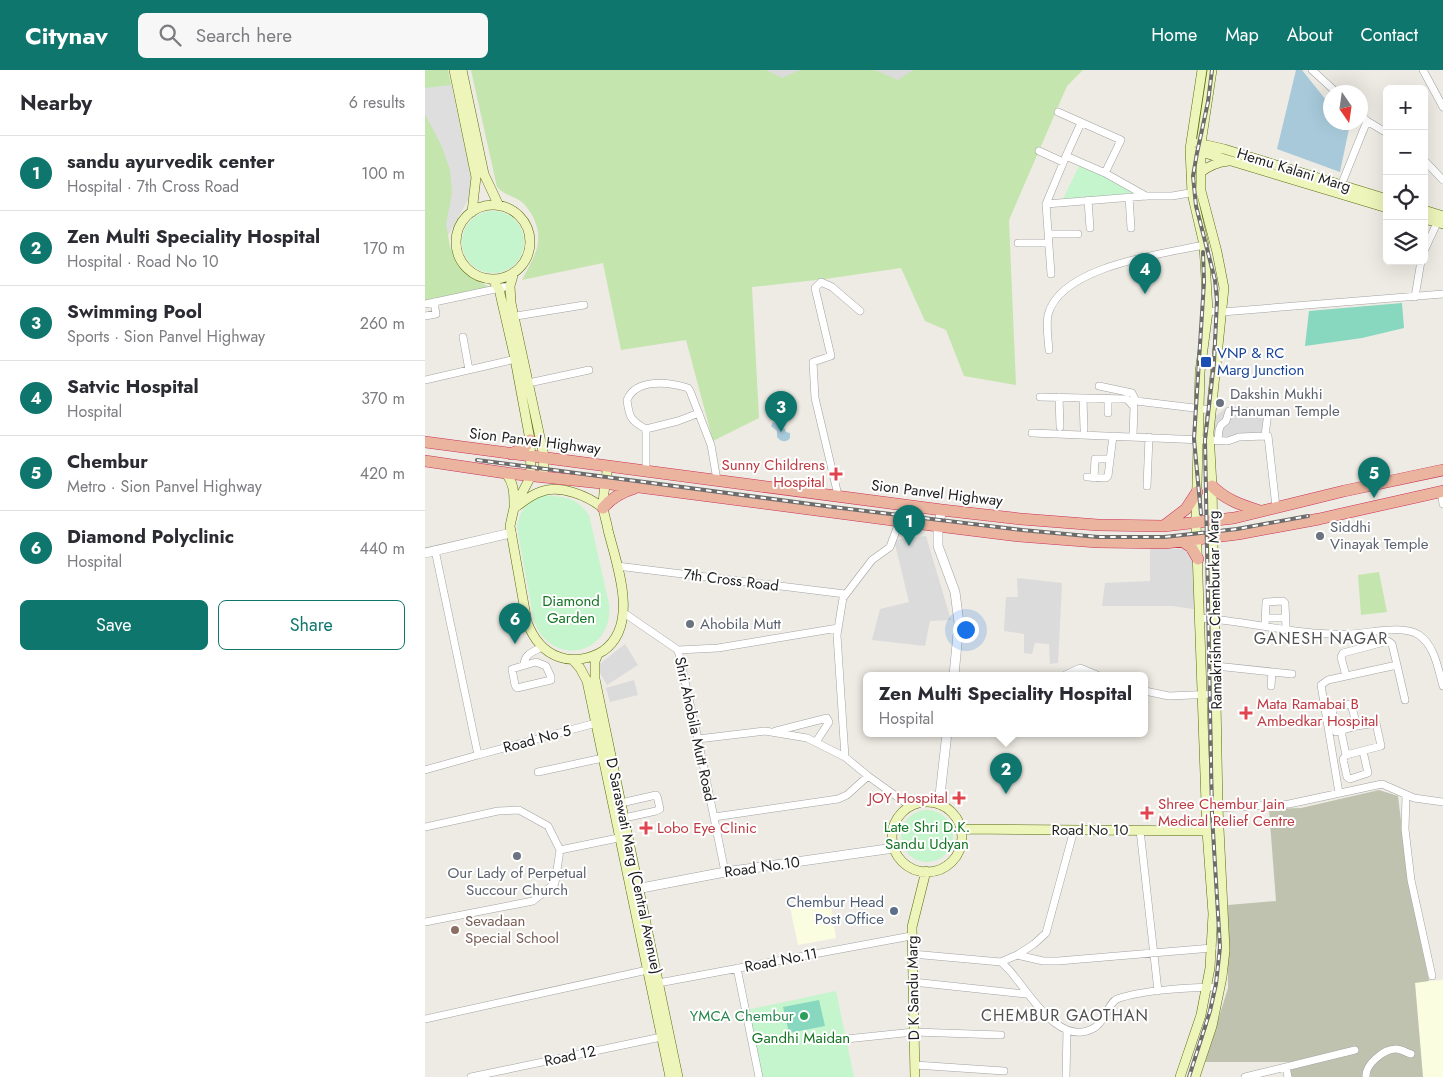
<!DOCTYPE html>
<html lang="en">
<head>
<meta charset="utf-8">
<style>
	:root { --surface:#fff; --page:#f7f7f7; --text:#2b2b33; --muted:#7c7c81; --line:#e1e1e2; --accent:#0f766e }
	body { margin:0; font-family:Jost,sans-serif; background:var(--page); color:var(--text) }
	.controls { position:absolute; right:15px; top:15px; display:grid; overflow:hidden; border-radius:8px; box-shadow:0 5px 20px #0002 }
	.controls button { width:45px; height:45px; display:grid; place-items:center; padding:0; border:0; border-bottom:1px solid var(--line); background:var(--surface); color:var(--text); font:25px sans-serif }
	.compass { position:absolute; left:898px; top:15px; width:45px; height:45px; border-radius:50%; background:var(--surface); box-shadow:0 5px 20px #0002; rotate:167deg }
	.you { position:absolute; left:540px; top:559px; width:18px; height:18px; margin:-12px; border:4px solid #fff; border-radius:50%; background:#1a73e8; box-shadow:0 0 0 8px #1a73e833 }
	.badge { display:grid; place-items:center; width:32px; height:32px; border-radius:50%; background:var(--accent); color:#fff; font-size:16px; font-weight:700 }
	.pin { position:absolute; translate:-50% -41px; filter:drop-shadow(0 1px 2px #0008) }
	.pin::after { content:''; position:absolute; top:26px; width:18px; height:15px; background:inherit; clip-path:polygon(0 0,100% 0,50% 100%) }
	.popup { position:absolute; left:438px; top:602px; width:285px; height:65px; box-sizing:border-box; display:grid; place-content:center; border-radius:8px; background:var(--surface); filter:drop-shadow(0 1px 4px #0005); font-size:16px; white-space:nowrap; color:var(--muted) }
	.popup b { font-size:19px; color:var(--text) }
	.popup::after { content:''; position:absolute; left:50%; top:100%; margin-left:-10px; border:10px solid transparent; border-top-color:var(--surface) }
	.list { margin:0; padding:0; list-style:none }
	h2 { display:flex; justify-content:space-between; align-items:center; height:65px; margin:0; padding:0 20px; font-size:21px }
	h2 small { font-size:16px; font-weight:400; color:var(--muted) }
	.list li { display:grid; grid-template-columns:32px 1fr auto; gap:15px; align-items:center; box-sizing:border-box; height:75px; padding:0 20px; border-top:1px solid var(--line) }
	.list b { display:block; font-size:19px; white-space:nowrap }
	.list p { margin:0; font-size:16px; white-space:nowrap; color:var(--muted) }
	.list em { font-size:16px; font-style:normal; color:var(--muted) }
	.actions { display:flex; gap:10px; padding:15px 20px }
	.actions a { flex:1; padding:11px 0; border:1px solid var(--accent); border-radius:8px; text-align:center; font-size:18px; color:var(--accent) }
	.actions .main { background:var(--accent); color:#fff }
	.icon { flex:none; width:28px; height:28px; fill:none; stroke:currentColor; stroke-width:2; stroke-linecap:round; stroke-linejoin:round }
	.map { position:relative; flex:none; width:1018px; height:1007px; overflow:hidden }
	header { display:flex; align-items:center; gap:30px; box-sizing:border-box; height:70px; padding:0 25px; background:var(--accent); color:#fff }
	header strong { font-size:24px }
	nav { display:flex; gap:28px; margin-inline-start:auto; font-size:18px }
	.search { width:350px; height:45px; background:var(--page); display:flex; align-items:center; gap:12px; box-sizing:border-box; padding:0 18px; border-radius:8px; color:var(--muted); font-size:19px }
	main { display:flex }
	aside { flex:1; background:var(--surface) }
	.map>svg:first-child { display:block }
	.residential { fill:#dcdbdb }
	.education { fill:#fafddf }
	.construction { fill:#c0c2b0 }
	.grass { fill:#c4e5ad }
	.park { fill:#c4f5cc }
	.pitch { fill:#87d8bf }
	.parking { fill:#dedede }
	.water { fill:#a7c9d9 }
	.lines { fill:none; stroke-linecap:round; stroke-linejoin:round }
	.minor-casing { stroke:#a2a2a2; stroke-width:8 }
	.tertiary-casing { stroke:#a2a2a2; stroke-width:10 }
	.secondary-casing { stroke:#5a6d0c; stroke-width:10 }
	.trunk-casing { stroke:#cd3059; stroke-width:12 }
	.minor { stroke:#fff; stroke-width:7 }
	.tertiary { stroke:#fff; stroke-width:9 }
	.secondary { stroke:#edf5bb; stroke-width:9 }
	.trunk { stroke:#eab49e; stroke-width:11 }
	.rail-casing { stroke:#6c6c6c; stroke-width:4 }
	.rail { stroke:#fff; stroke-width:2; stroke-dasharray:5.5; stroke-linecap:butt }
	.transit-dot { fill:#1a4fb4; stroke:#fff; stroke-width:2 }
	.worship-dot { fill:#6b7280; stroke:#fff; stroke-width:2 }
	.health-dot { fill:#e0444e; stroke:#fff; stroke-width:2 }
	.service-dot { fill:#5c6f8a; stroke:#fff; stroke-width:2 }
	.education-dot { fill:#8d6e63; stroke:#fff; stroke-width:2 }
	.leisure-dot { fill:#2e9e5b; stroke:#fff; stroke-width:2 }
	.labels { text-anchor:middle; dominant-baseline:central; stroke-width:4; stroke-linejoin:round; paint-order:stroke }
	.street-label { font-size:15px; fill:#1e1e1e; stroke:#fff }
	.transit-label { font-size:15px; fill:#164399; stroke:#fff; text-anchor:start }
	.worship-label { font-size:15px; fill:#5b616d; stroke:#fff; text-anchor:start }
	.health-label { font-size:15px; fill:#be3a42; stroke:#fff; text-anchor:start }
	.park-label { font-size:15px; fill:#137423; stroke:#fff }
	.service-label { font-size:15px; fill:#4e5e75; stroke:#fff; text-anchor:end }
	.education-label { font-size:15px; fill:#785e54; stroke:#fff; text-anchor:start }
	.leisure-label { font-size:15px; fill:#27864d; stroke:#fff; text-anchor:end }
	.neighbourhood-label { font-size:16px; letter-spacing:1px; fill:#515151; stroke:#fff }
</style>
</head>
<body>
<header>
<strong>Citynav</strong>
<div class="search"><svg class="icon" aria-label="search" viewBox="0 0 24 24"><circle cx="10" cy="10" r="6"/><path d="M15 15l6 6"/></svg>Search here</div>
<nav><a>Home</a><a>Map</a><a>About</a><a>Contact</a></nav>
</header>
<main>
<aside>
<h2>Nearby<small>6 results</small></h2>
<ul class="list">
<li><span class="badge">1</span><div><b>sandu ayurvedik center</b><p>Hospital · 7th Cross Road</p></div><em>100 m</em></li>
<li><span class="badge">2</span><div><b>Zen Multi Speciality Hospital</b><p>Hospital · Road No 10</p></div><em>170 m</em></li>
<li><span class="badge">3</span><div><b>Swimming Pool</b><p>Sports · Sion Panvel Highway</p></div><em>260 m</em></li>
<li><span class="badge">4</span><div><b>Satvic Hospital</b><p>Hospital</p></div><em>370 m</em></li>
<li><span class="badge">5</span><div><b>Chembur</b><p>Metro · Sion Panvel Highway</p></div><em>420 m</em></li>
<li><span class="badge">6</span><div><b>Diamond Polyclinic</b><p>Hospital</p></div><em>440 m</em></li>
</ul>
<div class="actions"><a class="main">Save</a><a>Share</a></div>
</aside>
<div class="map">
<svg width="1018" height="1007" viewBox="0 0 1018 1007">
	<rect width="100%" height="100%" fill="#eeebe4"/>
	<path class="residential" d="M330 0H377L352 13Z
		M446 0H511L457 18Z
		M800 339H842L840 368 788 371 785 362 789 347Z
		M501 466 526 550 505 551 500 576 447 570 455 539 484 532 469 470Z
		M725 478 765 479 772 491 775 540 747 536H677L680 513 725 511Z
		M592 508 637 513 633 593 625 594 624 574 610 573 607 584 599 583V564L579 561 581 527H593Z
		M200 574 213 595 182 615 172 598 173 595Z
		M209 610 213 625 185 632 181 618Z"/>
	<path class="education" d="M405 830 411 868 373 875 365 837Z
		M1018 910V1007H998L990 912Z"/>
	<path class="construction" d="M954 720 973 726 983 810 1004 911 990 913 998 1007H864V992H780L803 918V835L851 831 844 739 876 738Z"/>
	<path class="grass" d="M0 0H23L46 108 43 129 23 165 25 177 37 200 52 211 65 217 0 231Z
		M46 0H341L357 8 375 0H450L473 10 488 0H658L642 16 584 150 591 315 539 306 521 260 500 251 476 198 400 209 327 217 334 348 288 371 261 270 196 280 178 193 97 210C108 188 120 173 109 149 107 144 102 137 98 133 90 126 80 126 72 117Z
		M954 502 962 542 936 545 933 505Z"/>
	<path class="park" d="M656 92 721 123 638 129Z
		M37 172a31 31 0 1 1 62 0a31 31 0 1 1-62 0Z
		M118 425C140 427 151 427 164 445L184 534C189 585 127 599 109 551L92 457C95 441 101 430 118 425Z
		M476 766a26 26 0 1 1 52 0a26 26 0 1 1-52 0Z
		M411 921 429 1007H336L322 940Z"/>
	<path class="pitch" d="M977 233 979 258 937 268 880 276 884 241Z
		M394 930 400 956 364 963 358 937Z"/>
	<path class="parking" d="M26 15 46 108 43 129 23 165 21 155 27 123 25 100 17 77 0 44V18Z"/>
	<path class="water" d="M871 0H877L905 35 906 52 924 53 925 54 915 102 852 79Z
		M348 352H352L356 357 360 359 361 362 365 363V368C361 373 356 372 352 367V361L346 356Z"/>
	<g class="lines">
		<g class="minor-casing">
			<path id="minor" d="M887 0 911 22
				M998 0 1018 37
				M633 42 696 70 680 103
				M942 51 962 63
				M614 81 638 92
				M641 86 656 53
				M999 90 1018 110
				M915 118 942 51 936 45
				M721 126 680 103 641 86 621 134 721 126H747L776 121
				M704 127 706 158
				M663 130 665 158
				M621 134 626 204
				M623 164H653
				M593 173H623
				M999 181 1012 153
				M990 227 996 191
				M0 234 85 216
				M783 241 797 242 1018 224
				M0 246 11 244 9 232
				M85 247 159 235
				M38 267 44 300
				M624 280C623 269 621 255 623 245 635 196 737 184 779 175
				M0 310 95 288
				M99 314 164 300
				M674 316 707 323 711 331 786 340
				M615 327 702 329 709 337 708 366
				M634 327 635 357
				M658 328 659 359
				M274 343 253 351 221 359C206 351 204 347 202 330 211 308 244 312 263 318L265 321 286 375 292 410
				M683 343V328
				M607 363 803 371 814 367 840 366 843 342 804 341 801 351 796 355 794 360 793 370
				M843 366 851 437
				M221 400V359
				M662 407 681 408 683 406 688 366
				M669 408 670 389H685
				M722 416 724 367
				M1016 421 1018 434
				M413 425 390 328 388 292 406 286 390 218 396 212 407 217 435 241
				M192 496 420 524
				M199 543 253 580 273 669 300 802
				M775 548C824 551 873 566 923 564 943 564 977 554 994 565 1010 576 1013 599 1018 616
				M840 548H860
				M840 556 841 532 858 531 860 533 861 558
				M253 580 293 578 413 558
				M111 592 121 596 126 607V610L92 618 90 615 87 599Z
				M99 595C99 584 108 582 117 577
				M791 596 867 604
				M640 605 655 598 672 605
				M921 606 916 587 918 583 963 571 967 574 972 595
				M846 616 847 602
				M720 621 744 626 791 624
				M926 634 932 656 911 662 907 638Z
				M351 661 402 648 404 652 391 672
				M916 661 921 685 956 676 951 653 932 656
				M273 669 340 661 382 668 420 687 443 706 485 736
				M53 685 171 653
				M921 685 918 689 922 707 925 709 943 703 938 681
				M420 687 412 565 418 528 447 490 465 477 475 450
				M0 700 53 685 10 480
				M113 702 178 688
				M914 723 896 615 903 610 972 595 980 630
				M981 726 980 759 986 810 1007 906
				M196 733 231 725 232 726 235 739 231 741 199 748
				M793 738 864 734 957 714 989 728 1018 732
				M289 747 413 729 422 725 443 706
				M0 757 73 741 94 740 123 756 135 780 130 813 108 831 0 852
				M715 760 733 921
				M135 780 198 767
				M487 884 576 892 592 885 609 874 621 863 649 760
				M592 885 618 891H633L787 878
				M576 892C581 897 586 901 589 906 607 927 635 977 669 958 681 951 683 933 692 929 716 920 769 917 795 917
				M312 898 334 1007
				M488 912 601 924
				M228 914 486 866
				M0 949 227 899
				M421 969 489 962 576 965
				M490 995 579 1001
				M861 997 863 1007
				M46 1007 241 966
				M641 1007 642 960
				M820 1007 930 980
				M941 1007C940 995 958 979 971 979 976 979 982 983 986 984"/>
		</g>
		<g class="tertiary-casing">
			<path id="tertiary" d="M517 440 513 456V476L530 522 534 553 529 605
				M0 483 86 463
				M514 734 522 663
				M206 820 300 802 469 778"/>
		</g>
		<g class="secondary-casing">
			<path id="secondary" d="M29 0 51 107 47 142
				M37 0 59 104 74 136
				M773 73 799 79 962 129
				M773 81 962 138
				M776 102C785 95 793 92 804 91
				M31 172a37 37 0 1 1 74 0a37 37 0 1 1-74 0Z
				M999 140 1018 146
				M999 149 1018 154
				M89 202 85 216 86 233 119 386 118 407
				M67 209 74 219 90 289 105 370 106 406 89 438 85 456 102 552C108 568 117 581 134 587 148 592 165 589 178 581 215 555 192 496 183 460 182 453 179 445 178 437 178 424 181 409 183 396
				M81 403C89 414 89 422 89 435
				M92 436C99 431 106 425 115 422 135 414 163 426 178 438
				M173 584 170 591V609L253 1007
				M148 590 155 598 162 611 245 1007
				M467 767a35 35 0 1 1 70 0a35 35 0 1 1-70 0Z
				M537 759 786 761
				M490 1007 487 857 501 801
				M755 1007 776 945 785 898 788 844 782 761 771 452 775 302 783 241 779 175 767 123 765 79 777 0
				M770 1007 787 956 797 907 800 880 793 738 787 416 784 362 799 218 792 182 776 121V73L787 0"/>
		</g>
		<g class="trunk-casing">
			<path id="trunk" d="M0 372 517 440 596 449 673 455 739 456 809 448 919 421 1018 400
				M86 384 99 378 105 370
				M0 391 81 403 214 417 513 456 594 466 672 472 740 473 813 464 894 449 1018 421
				M787 416C801 430 816 435 835 441
				M178 438C187 427 197 422 210 418
				M740 455 761 439 772 422
				M757 471 766 477 773 489"/>
		</g>
		<use href="#minor" class="minor"/>
		<use href="#tertiary" class="tertiary"/>
		<use href="#secondary" class="secondary"/>
		<use href="#trunk" class="trunk"/>
		<g class="rail-casing">
			<path id="rail" d="M52 390 408 437 597 460 673 467H739L812 459 883 446
				M776 444 769 369 779 212 778 182
				M764 1007 785 941 791 914 795 877 787 745 780 370 789 293 792 231 790 210 771 136 768 106 772 83 783 32 787 0"/>
		</g>
		<use href="#rail" class="rail"/>
	</g>
	<rect class="transit-dot" x="775" y="286" width="12" height="12" rx="2.5"/>
	<g class="worship-dot">
		<circle cx="795" cy="333" r="5"/>
		<circle cx="895" cy="466" r="5"/>
		<circle cx="265" cy="554" r="5"/>
		<circle cx="92" cy="786" r="5"/>
	</g>
	<g class="health-dot">
		<path d="M408.5 396.5h5v5h5v5h-5v5h-5v-5h-5v-5h5z"/>
		<path d="M818.5 635.5h5v5h5v5h-5v5h-5v-5h-5v-5h5z"/>
		<path d="M531.5 720.5h5v5h5v5h-5v5h-5v-5h-5v-5h5z"/>
		<path d="M719.5 735.5h5v5h5v5h-5v5h-5v-5h-5v-5h5z"/>
		<path d="M218.5 750.5h5v5h5v5h-5v5h-5v-5h-5v-5h5z"/>
	</g>
	<circle class="service-dot" cx="469" cy="841" r="5"/>
	<circle class="education-dot" cx="30" cy="860" r="5"/>
	<circle class="leisure-dot" cx="379" cy="946" r="5"/>
	<g class="labels">
		<g class="street-label">
			<text transform="translate(869 100) rotate(17)">Hemu Kalani Marg</text>
			<text transform="translate(110 371) rotate(7)">Sion Panvel Highway</text>
			<text transform="translate(512 423) rotate(7)">Sion Panvel Highway</text>
			<text transform="translate(306 510) rotate(7)">7th Cross Road</text>
			<text transform="translate(790 540) rotate(-91)">Ramakrishna Chemburkar Marg</text>
			<text transform="translate(270 659) rotate(78)">Shri Ahobila Mutt Road</text>
			<text transform="translate(112 669) rotate(-15)">Road No 5</text>
			<text x="665" y="760">Road No 10</text>
			<text transform="translate(209 796) rotate(78)">D Saraswati Marg (Central Avenue)</text>
			<text transform="translate(337 797) rotate(-8)">Road No.10</text>
			<text transform="translate(356 890) rotate(-11)">Road No.11</text>
			<text transform="translate(488 918) rotate(-91)">D K Sandu Marg</text>
			<text transform="translate(145 986) rotate(-12)">Road 12</text>
		</g>
		<g class="transit-label">
			<text x="792" y="283">VNP &amp; RC<tspan x="792" dy="17">Marg Junction</tspan></text>
		</g>
		<g class="worship-label">
			<text x="805" y="324">Dakshin Mukhi<tspan x="805" dy="17">Hanuman Temple</tspan></text>
			<text x="905" y="457">Siddhi<tspan x="905" dy="17">Vinayak Temple</tspan></text>
			<text x="275" y="554">Ahobila Mutt</text>
			<text x="92" y="803" text-anchor="middle">Our Lady of Perpetual<tspan x="92" dy="17">Succour Church</tspan></text>
		</g>
		<g class="health-label">
			<text x="400" y="395" text-anchor="end">Sunny Childrens<tspan x="400" dy="17">Hospital</tspan></text>
			<text x="832" y="634">Mata Ramabai B<tspan x="832" dy="17">Ambedkar Hospital</tspan></text>
			<text x="523" y="728" text-anchor="end">JOY Hospital</text>
			<text x="733" y="734">Shree Chembur Jain<tspan x="733" dy="17">Medical Relief Centre</tspan></text>
			<text x="232" y="758">Lobo Eye Clinic</text>
		</g>
		<g class="park-label">
			<text x="146" y="531">Diamond<tspan x="146" dy="17">Garden</tspan></text>
			<text x="502" y="757">Late Shri D.K.<tspan x="502" dy="17">Sandu Udyan</tspan></text>
			<text x="376" y="968">Gandhi Maidan</text>
		</g>
		<g class="service-label">
			<text x="459" y="832">Chembur Head<tspan x="459" dy="17">Post Office</tspan></text>
		</g>
		<g class="education-label">
			<text x="40" y="851">Sevadaan<tspan x="40" dy="17">Special School</tspan></text>
		</g>
		<g class="leisure-label">
			<text x="369" y="946">YMCA Chembur</text>
		</g>
		<g class="neighbourhood-label">
			<text x="896" y="568">GANESH NAGAR</text>
			<text x="640" y="945">CHEMBUR GAOTHAN</text>
		</g>
	</g>
</svg>
<div class="controls">
<button>+</button>
<button>−</button>
<button><svg class="icon" aria-label="locate" viewBox="0 0 24 24"><circle cx="12" cy="12" r="6"/><path d="M12 2v4M12 18v4M2 12h4M18 12h4"/></svg></button>
<button><svg class="icon" aria-label="layers" viewBox="0 0 24 24"><path d="M12 4l9 5-9 5-9-5zM3 14l9 5 9-5"/></svg></button>
</div>
<svg class="compass" viewBox="-18 -18 36 36"><path d="M0-13l5 13h-10z" fill="#e53935"/><path d="M0 13l5-13h-10z" fill="#7c7c81"/></svg>
<div class="you"></div>
<div class="pin badge" style="left:484px;top:476px">1</div>
<div class="pin badge" style="left:581px;top:724px">2</div>
<div class="popup"><b>Zen Multi Speciality Hospital</b>Hospital</div>
<div class="pin badge" style="left:356px;top:362px">3</div>
<div class="pin badge" style="left:720px;top:224px">4</div>
<div class="pin badge" style="left:949px;top:428px">5</div>
<div class="pin badge" style="left:90px;top:574px">6</div>
</div>
</main>
</body>
</html>
